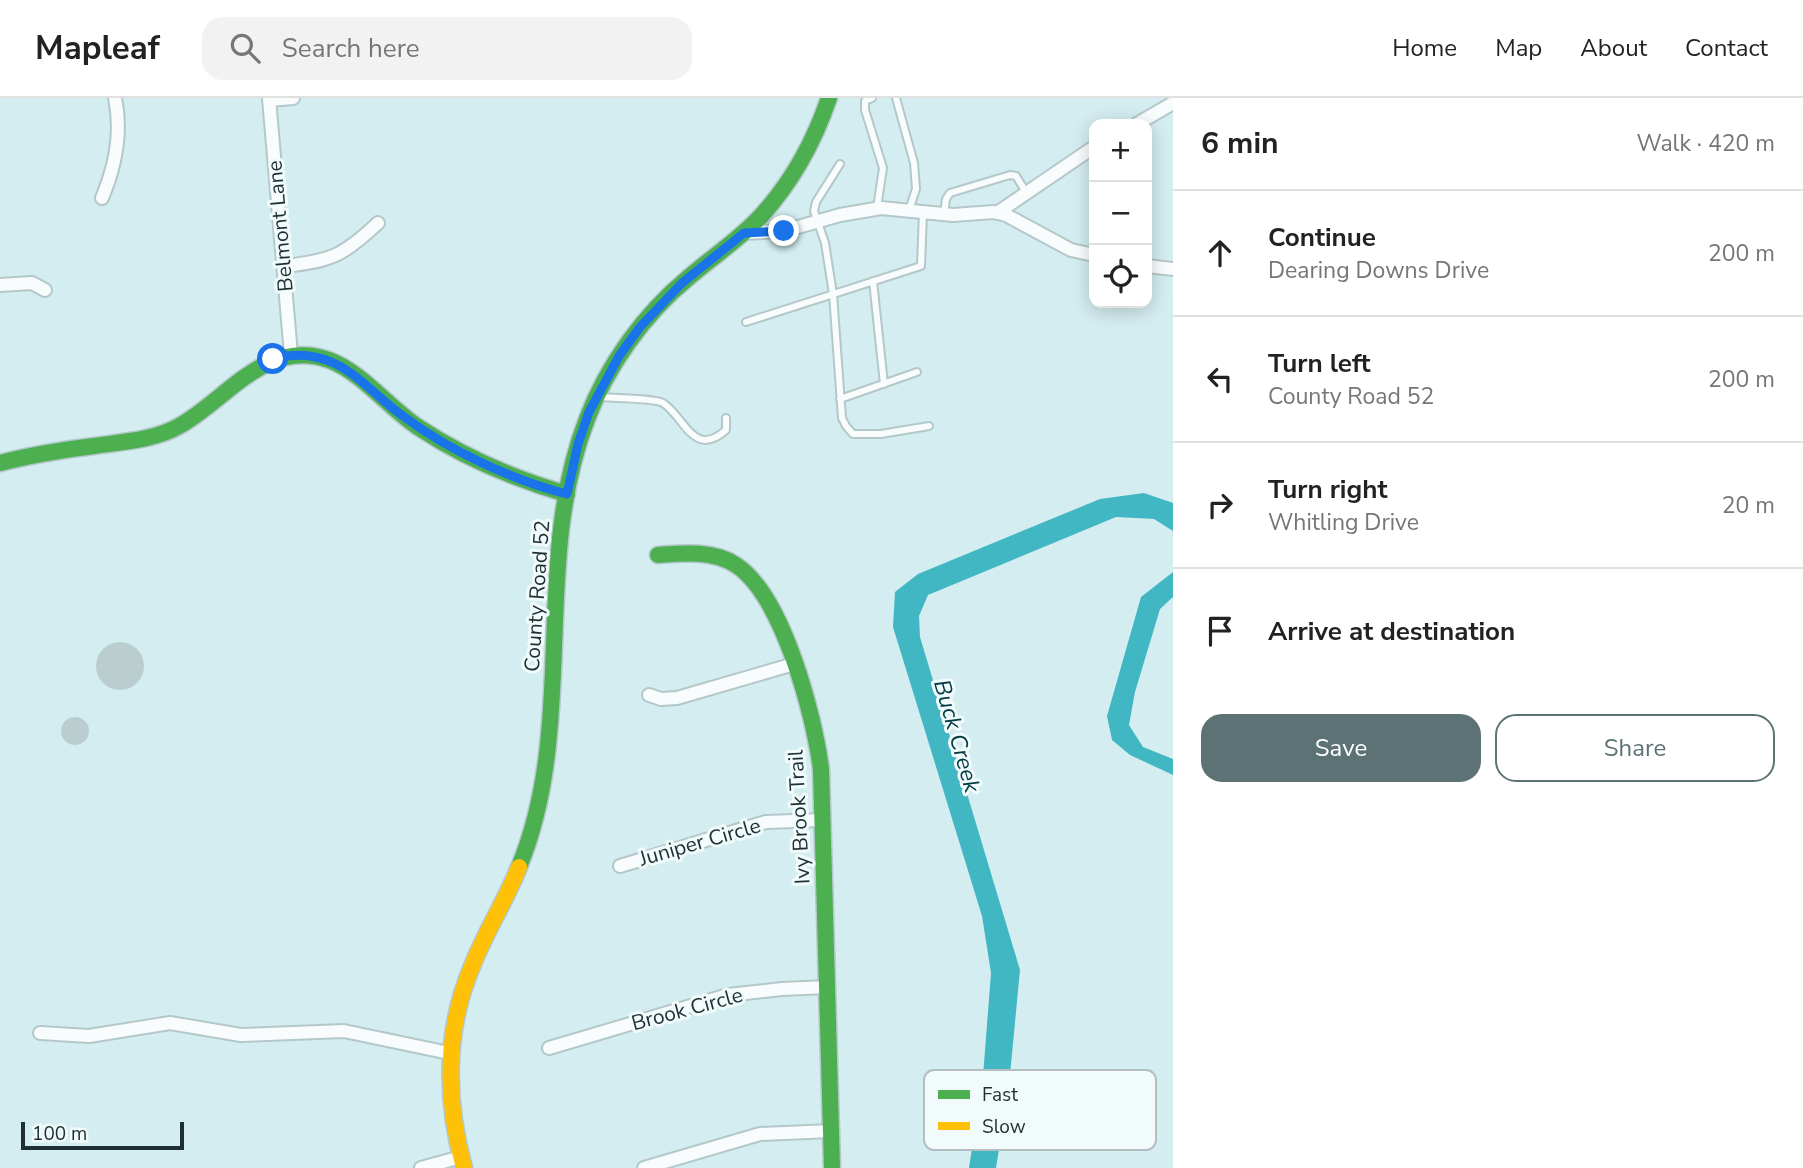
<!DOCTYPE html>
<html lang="en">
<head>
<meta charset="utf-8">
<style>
	:root { --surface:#fff; --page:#f2f2f2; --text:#222; --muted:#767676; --line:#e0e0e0; --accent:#5d7274 }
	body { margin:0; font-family:"Nunito Sans",sans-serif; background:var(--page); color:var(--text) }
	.controls { position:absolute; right:21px; top:21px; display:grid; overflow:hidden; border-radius:14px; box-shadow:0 4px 18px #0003 }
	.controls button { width:63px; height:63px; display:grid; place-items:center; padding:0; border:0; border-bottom:2px solid var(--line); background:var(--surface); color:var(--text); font:35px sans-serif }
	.scale { position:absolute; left:21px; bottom:18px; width:163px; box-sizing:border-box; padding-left:7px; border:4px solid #1d2f32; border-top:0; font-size:19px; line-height:24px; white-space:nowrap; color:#1d2f32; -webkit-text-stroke:5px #f2fbfc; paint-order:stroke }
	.stop { position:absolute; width:21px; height:21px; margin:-16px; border:5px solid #1a73e8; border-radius:50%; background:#fff }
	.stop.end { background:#1a73e8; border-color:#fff; box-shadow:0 2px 7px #0008 }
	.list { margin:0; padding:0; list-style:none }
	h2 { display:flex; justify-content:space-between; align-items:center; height:91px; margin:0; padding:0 28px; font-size:30px }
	h2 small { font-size:23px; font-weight:400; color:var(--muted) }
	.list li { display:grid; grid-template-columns:46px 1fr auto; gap:21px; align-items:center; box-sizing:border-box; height:126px; padding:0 28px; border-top:2px solid var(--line) }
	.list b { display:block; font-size:26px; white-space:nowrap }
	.list p { margin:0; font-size:23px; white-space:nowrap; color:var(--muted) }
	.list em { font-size:23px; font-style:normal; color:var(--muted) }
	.actions { display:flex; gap:14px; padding:21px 28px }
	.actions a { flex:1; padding:16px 0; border:2px solid var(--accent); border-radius:21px; text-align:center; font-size:24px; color:var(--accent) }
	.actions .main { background:var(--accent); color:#fff }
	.icon { flex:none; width:38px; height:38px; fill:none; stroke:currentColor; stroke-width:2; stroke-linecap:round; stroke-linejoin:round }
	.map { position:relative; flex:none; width:1173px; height:1070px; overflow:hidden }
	header { display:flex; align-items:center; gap:42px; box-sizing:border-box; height:98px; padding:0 35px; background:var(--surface); border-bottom:2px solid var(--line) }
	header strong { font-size:33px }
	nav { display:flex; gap:38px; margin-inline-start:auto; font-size:24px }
	.search { width:490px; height:63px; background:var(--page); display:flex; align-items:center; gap:18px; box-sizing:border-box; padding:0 24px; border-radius:21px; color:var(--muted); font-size:26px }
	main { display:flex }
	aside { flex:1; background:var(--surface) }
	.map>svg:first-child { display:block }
	.water { fill:#42b7c4 }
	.building { fill:#baced0 }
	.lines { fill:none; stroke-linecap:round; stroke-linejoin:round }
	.lane-casing { stroke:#b4c8ca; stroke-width:10 }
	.street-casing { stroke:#b4c8ca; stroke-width:16 }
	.fast-casing { stroke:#b4c8ca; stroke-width:19 }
	.slow-casing { stroke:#b4c8ca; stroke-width:19 }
	.lane { stroke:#f9fcfd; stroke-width:6 }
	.street { stroke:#f9fcfd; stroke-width:12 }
	.fast { stroke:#4caf50; stroke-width:16 }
	.slow { stroke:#ffc107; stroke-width:16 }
	.route { stroke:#1a73e8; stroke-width:9 }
	.labels { text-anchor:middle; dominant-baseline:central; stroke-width:6; stroke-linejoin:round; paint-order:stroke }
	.street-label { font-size:21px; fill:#1d2f32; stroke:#f2fbfc }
	.water-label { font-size:23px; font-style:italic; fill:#003b42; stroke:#f2fbfc }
	.key { fill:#f2fbfc; stroke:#b2bebf; stroke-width:2 }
	.key-label { font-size:19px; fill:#1d2f32 }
</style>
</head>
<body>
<header>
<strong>Mapleaf</strong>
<div class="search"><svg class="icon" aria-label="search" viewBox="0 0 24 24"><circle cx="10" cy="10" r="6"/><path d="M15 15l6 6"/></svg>Search here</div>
<nav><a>Home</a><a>Map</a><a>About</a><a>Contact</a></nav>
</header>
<main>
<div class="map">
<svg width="1173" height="1070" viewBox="0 0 1173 1070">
	<rect width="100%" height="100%" fill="#d4edf0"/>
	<path class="water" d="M1144 395 1173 405V433L1154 421 1116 419 928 497 919 518 920 539 1020 872 1009 987 996 1070H969L983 978 991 875 982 818 893 529 895 494 918 476 1100 401Z
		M1173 474V499L1160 511 1135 594 1129 627 1143 649 1173 661V677L1130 657 1112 642 1107 618 1141 499Z"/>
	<path class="building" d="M96 568a24 24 0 1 1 48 0a24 24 0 1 1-48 0Z
		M61 633a14 14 0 1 1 28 0a14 14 0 1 1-28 0Z"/>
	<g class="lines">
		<g class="lane-casing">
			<path id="lane" d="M872 0 865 3V12L883 70 877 110
				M896 0 914 65 916 91 909 112
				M840 66 816 104 814 113 825 145 833 196 842 320 846 328 853 336H881L929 328
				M944 116 946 101 950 95 1010 77 1016 78 1026 94
				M873 183 884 286
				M746 224 921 168 923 114
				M598 299C611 300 655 300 663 305 685 319 693 361 726 332V320
				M840 301 917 274"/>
		</g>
		<g class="street-casing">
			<path id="street" d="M269 0 291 257
				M269 2 293 0
				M1137 26 1173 5
				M102 100C115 69 122 33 115 0
				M997 115 1094 49
				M744 135 784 133 840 117 881 110 953 117 994 114 1006 117 1071 152 1094 157
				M284 168C331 163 343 158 378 125
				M1147 168 1173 171
				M0 187 32 185 45 192
				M649 597 661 601 677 600 794 566
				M620 768 766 724 822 722
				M40 935 89 938 170 925 241 937 344 933 449 955
				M549 950 728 897 782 891 827 889
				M421 1070 461 1059
				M644 1070 760 1036 831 1033"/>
		</g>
		<g class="fast-casing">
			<path id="fast" d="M0 365C31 357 62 352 94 348 122 344 156 342 181 327 229 299 267 240 329 262 363 275 388 309 418 329 463 359 515 381 567 396
				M658 457C683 455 714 452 736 467 783 498 814 617 821 671L832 1070
				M519 769C578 626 531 465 587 321 607 268 644 216 688 180 712 159 739 142 761 118 792 84 814 44 829 0"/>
		</g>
		<g class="slow-casing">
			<path id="slow" d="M464 1070C445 1001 444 933 473 866 486 833 506 802 519 769"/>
		</g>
		<use href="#lane" class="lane"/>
		<use href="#street" class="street"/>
		<use href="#fast" class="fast"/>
		<use href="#slow" class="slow"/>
	</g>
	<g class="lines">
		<path class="route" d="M273 261C290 256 308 256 326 262 356 272 377 300 403 318 448 352 512 382 567 396L578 346 589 314 619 258 640 229 682 185 744 135 784 133"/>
	</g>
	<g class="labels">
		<g class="street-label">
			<text transform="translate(280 128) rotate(-95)">Belmont Lane</text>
			<text transform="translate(537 498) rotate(-86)">County Road 52</text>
			<text transform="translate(799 719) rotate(-93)">Ivy Brook Trail</text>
			<text transform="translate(700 744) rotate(-16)">Juniper Circle</text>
			<text transform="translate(687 911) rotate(-15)">Brook Circle</text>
		</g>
		<g class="water-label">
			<text transform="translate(957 638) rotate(74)">Buck Creek</text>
		</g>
	</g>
	<rect x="924" y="972" width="232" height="80" rx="10" class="key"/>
	<rect x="938" y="992" width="32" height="9" fill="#4caf50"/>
	<rect x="938" y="1024" width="32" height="8" fill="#ffc107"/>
	<g class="key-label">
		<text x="982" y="1003">Fast</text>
		<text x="982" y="1035">Slow</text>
	</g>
</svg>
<div class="controls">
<button>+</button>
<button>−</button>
<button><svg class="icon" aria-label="locate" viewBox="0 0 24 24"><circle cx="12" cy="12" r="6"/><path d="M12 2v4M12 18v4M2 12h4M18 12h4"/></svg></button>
</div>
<div class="scale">100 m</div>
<div class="stop" style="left:273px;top:261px"></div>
<div class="stop end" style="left:784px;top:133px"></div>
</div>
<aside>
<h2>6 min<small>Walk · 420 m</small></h2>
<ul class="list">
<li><svg class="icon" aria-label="ahead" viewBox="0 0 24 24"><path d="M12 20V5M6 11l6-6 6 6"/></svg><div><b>Continue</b><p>Dearing Downs Drive</p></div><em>200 m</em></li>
<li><svg class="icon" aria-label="left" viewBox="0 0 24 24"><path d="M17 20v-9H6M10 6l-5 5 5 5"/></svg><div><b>Turn left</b><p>County Road 52</p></div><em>200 m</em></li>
<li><svg class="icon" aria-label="right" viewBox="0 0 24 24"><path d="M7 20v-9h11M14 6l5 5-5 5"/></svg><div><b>Turn right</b><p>Whitling Drive</p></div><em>20 m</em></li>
<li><svg class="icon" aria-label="arrive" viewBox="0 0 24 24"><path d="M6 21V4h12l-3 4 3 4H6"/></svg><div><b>Arrive at destination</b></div></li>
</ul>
<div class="actions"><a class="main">Save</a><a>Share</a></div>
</aside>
</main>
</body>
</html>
